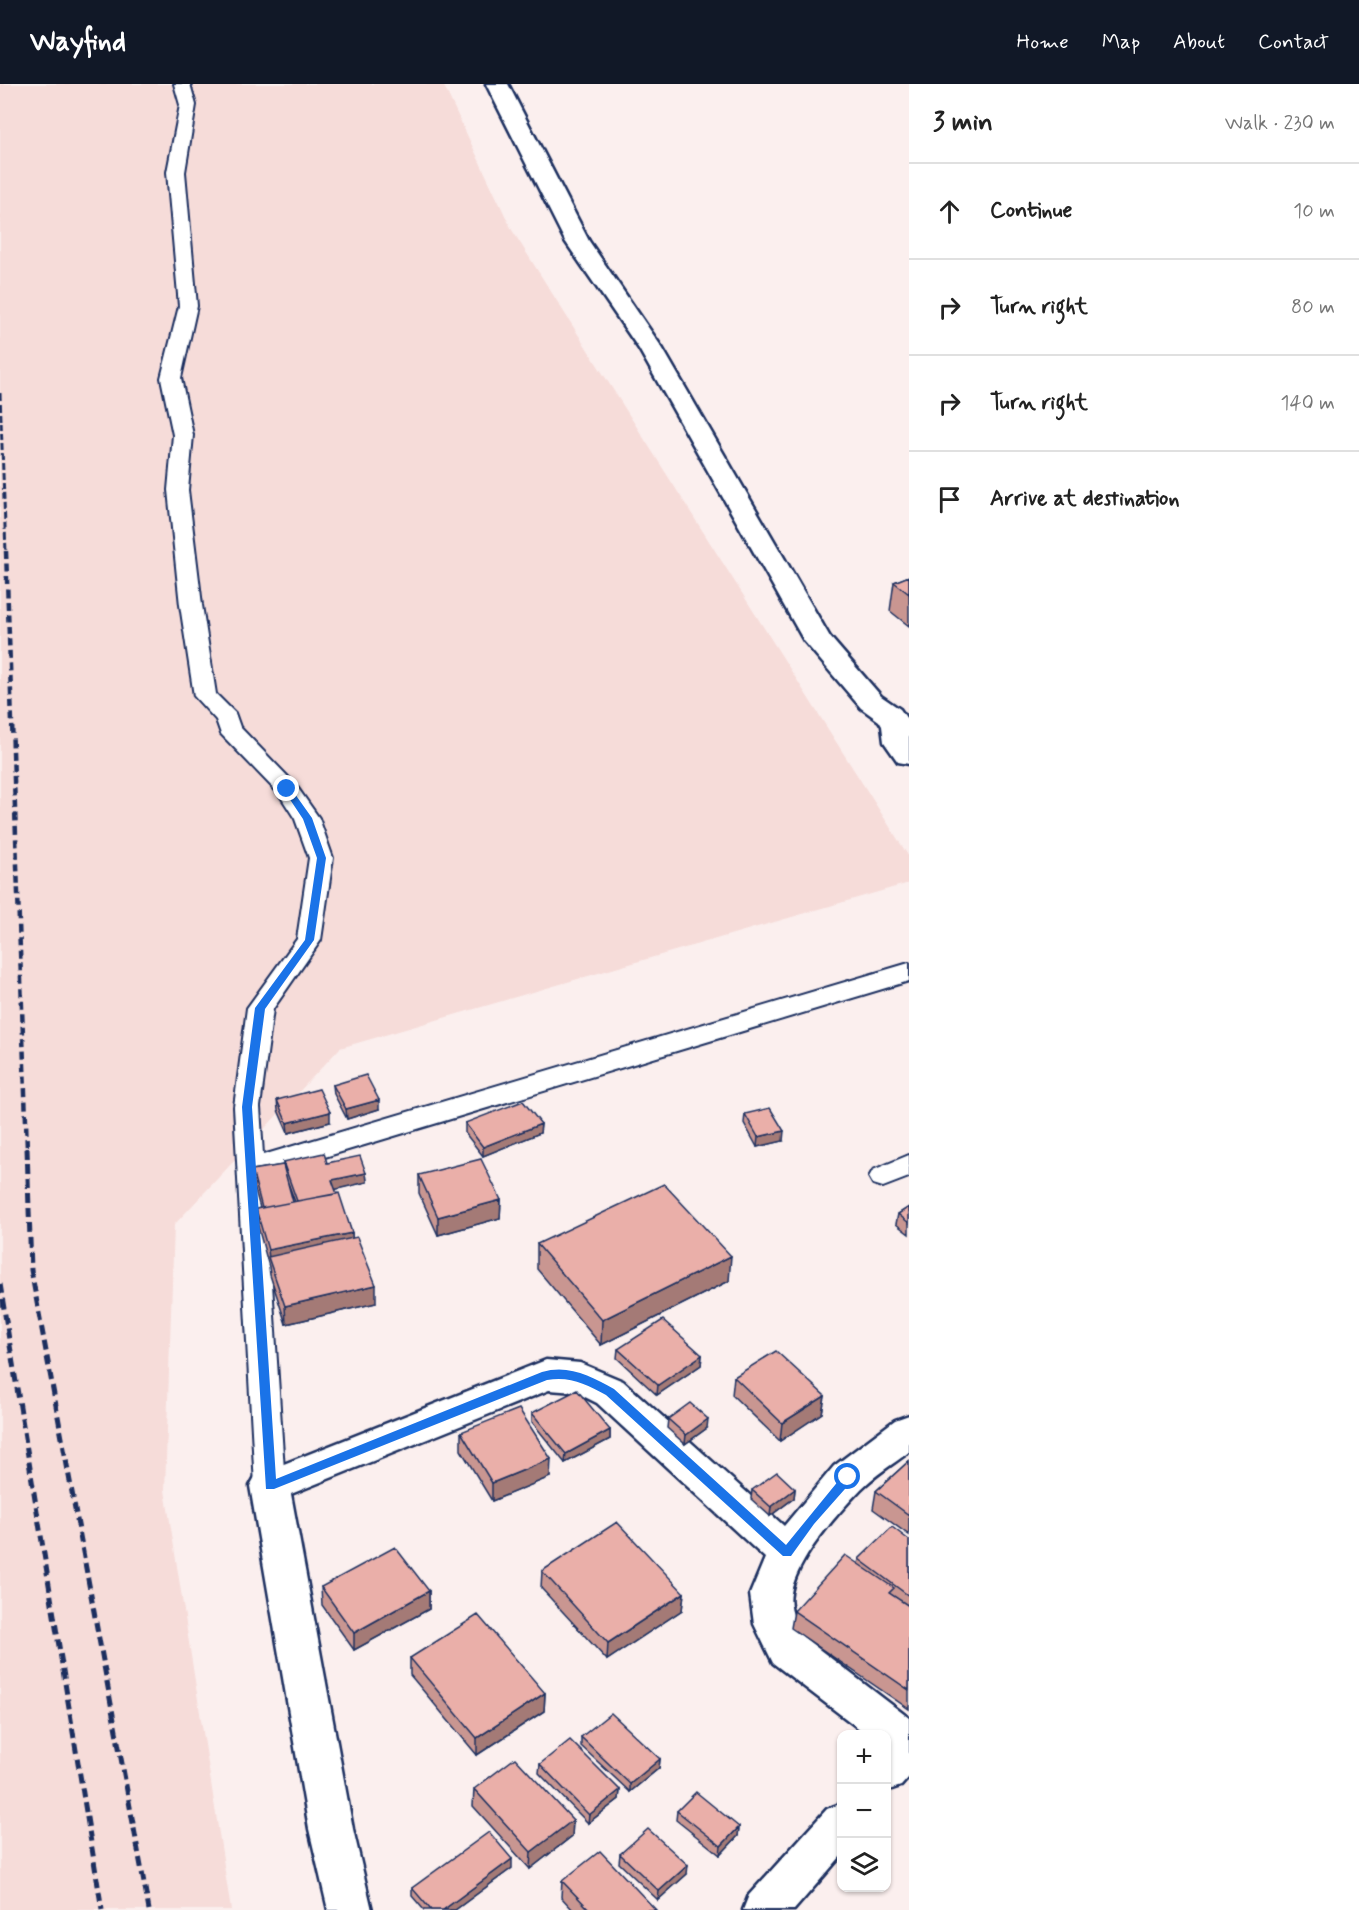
<!DOCTYPE html>
<html lang="en">
<head>
<meta charset="utf-8">
<style>
	:root { --surface:#fff; --page:#f2f2f2; --text:#222; --muted:#767676; --line:#e0e0e0; --accent:#111827 }
	body { margin:0; font-family:Mynerve,sans-serif; background:var(--page); color:var(--text) }
	.controls { position:absolute; right:18px; bottom:18px; display:grid; overflow:hidden; border-radius:12px; box-shadow:0 2px 4px #0004 }
	.controls button { width:54px; height:54px; display:grid; place-items:center; padding:0; border:0; border-bottom:2px solid var(--line); background:var(--surface); color:var(--text); font:30px sans-serif }
	.stop { position:absolute; width:18px; height:18px; margin:-14px; border:4px solid #1a73e8; border-radius:50%; background:#fff }
	.stop.end { background:#1a73e8; border-color:#fff; box-shadow:0 2px 6px #0008 }
	.list { margin:0; padding:0; list-style:none }
	h2 { display:flex; justify-content:space-between; align-items:center; height:78px; margin:0; padding:0 24px; font-size:26px }
	h2 small { font-size:20px; font-weight:400; color:var(--muted) }
	.list li { display:grid; grid-template-columns:39px 1fr auto; gap:18px; align-items:center; box-sizing:border-box; height:96px; padding:0 24px; border-top:2px solid var(--line) }
	.list b { display:block; font-size:22px; white-space:nowrap }
	.list em { font-size:20px; font-style:normal; color:var(--muted) }
	.icon { flex:none; width:33px; height:33px; fill:none; stroke:currentColor; stroke-width:2; stroke-linecap:round; stroke-linejoin:round }
	.map { position:relative; flex:none; width:909px; height:1826px; overflow:hidden }
	header { display:flex; align-items:center; gap:36px; box-sizing:border-box; height:84px; padding:0 30px; background:var(--accent); color:#fff }
	header strong { font-size:28px }
	nav { display:flex; gap:33px; margin-inline-start:auto; font-size:21px }
	main { display:flex }
	aside { flex:1; background:var(--surface) }
	.map>svg:first-child { display:block }
	.built { fill:#f6dcd9 }
	.lines { fill:none; stroke-linecap:round; stroke-linejoin:round }
	.service-casing { stroke:#1b2f5e; stroke-width:4 }
	.minor-casing { stroke:#1b2f5e; stroke-width:5 }
	.service { fill:#fff; fill-rule:evenodd }
	.minor { fill:#fff; fill-rule:evenodd }
	.rail-far2 { stroke:#1b2f5e; stroke-width:3; stroke-dasharray:7 3; stroke-linecap:butt }
	.rail-far1 { stroke:#1b2f5e; stroke-width:4.5; stroke-dasharray:8 4.5; stroke-linecap:butt }
	.rail { stroke:#1b2f5e; stroke-width:5; stroke-dasharray:10 5; stroke-linecap:butt }
	.wall { fill:#c99691; stroke:#1b2f5e; stroke-width:1.5; fill-rule:evenodd }
	.shaded-wall { fill:#a47a76; stroke:#1b2f5e; stroke-width:1.5 }
	.building { fill:#eaafa9; stroke:#1b2f5e; stroke-width:1.5 }
	.route { fill:#1a73e8 }
</style>
</head>
<body>
<header>
<strong>Wayfind</strong>
<nav><a>Home</a><a>Map</a><a>About</a><a>Contact</a></nav>
</header>
<main>
<div class="map">
<svg width="909" height="1826" viewBox="0 0 909 1826">
	<rect width="100%" height="100%" fill="#fbefee"/>
	<filter id="ink" filterUnits="userSpaceOnUse"><feTurbulence type="fractalNoise" baseFrequency=".0167" numOctaves="2"/><feDisplacementMap in="SourceGraphic" scale="12" xChannelSelector="R" yChannelSelector="G"/><feConvolveMatrix kernelMatrix="1 2 1 2 8 2 1 2 1" color-interpolation-filters="sRGB"/></filter>
	<g filter="url(#ink)">
		<path class="built" d="M0 0H443L512 146 909 773V799L340 964 174 1141 165 1406 231 1826H0Z"/>
		<g class="lines">
			<g class="service-casing">
				<path id="service" d="M174 0H190L196 21 185 88 197 222 181 294 193 351 188 406 202 521 216 610 235 629 240 643 295 700 319 734 333 774 321 856 273 925 260 1023 263 1071 909 879V897L265 1091 285 1402 281 1411 270 1414 259 1411 255 1402 234 1023 247 924 297 855 309 774 295 735 279 710 221 650 216 636 194 612 180 521 168 406 173 351 161 294 179 222 167 88 180 21Z
					M909 1071V1093L883 1103 873 1100 869 1093 873 1086Z"/>
			</g>
			<g class="minor-casing">
				<path id="minor" d="M486 0H508L589 157 663 265 830 553 881 612 900 625 909 638V680L898 678 884 658 882 642 879 637 861 624 804 557 639 265 565 157Z
					M546 1276 580 1279 623 1297 784 1442 834 1382 895 1336 909 1331V1368C893 1380 875 1391 861 1405 837 1430 797 1475 791 1509 788 1524 796 1541 803 1553L909 1634V1693L901 1702 886 1707V1650H866L773 1579 754 1540 750 1510 765 1474 597 1319 575 1308 549 1306 291 1410 353 1745 372 1826H328L309 1745 250 1402 256 1391Z
					M842 1719V1771L794 1826H743L749 1811 827 1725Z"/>
			</g>
			<use href="#service" class="service"/>
			<use href="#minor" class="minor"/>
			<path class="rail-far2" d="M0 309 6 469"/>
			<path class="rail-far1" d="M6 467 27 1066"/>
			<path class="rail" d="M27 1064 31 1186 149 1826
				M0 1200 102 1826"/>
		</g>
		<path class="wall" d="M909 492V542L890 527 894 498Z
			M333 1001 379 1025 347 1035 334 1010Z
			M277 1016 330 1038 288 1049 278 1026Z
			M745 1030 783 1057 757 1063 744 1039Z
			M465 1039 541 1040 540 1049 483 1072 465 1049Z
			M283 1078 327 1079 366 1089 367 1098 335 1105 352 1149V1154L376 1219 286 1240 270 1191 269 1183 258 1143 256 1125 260 1124 252 1096V1086L283 1081ZM288 1099 295 1118H293Z
			M419 1091 501 1116 500 1134 438 1151 419 1109Z
			M909 1123V1150L896 1140 898 1130Z
			M537 1160 729 1197 601 1261 537 1185Z
			M618 1265 702 1271 701 1281 657 1311 617 1274Z
			M734 1293 825 1312 822 1329 780 1357 732 1311Z
			M532 1329 610 1346V1355L565 1379 532 1338Z
			M668 1335 707 1344 685 1360 667 1344Z
			M461 1348 550 1393 492 1417 461 1366Z
			M909 1377V1451L873 1425 876 1407Z
			M795 1405 794 1414 770 1432 751 1415 752 1406Z
			M909 1456V1625L791 1544 794 1527 858 1480 859 1475Z
			M542 1487 684 1509 682 1526 607 1576 541 1504Z
			M321 1503 429 1507V1525L354 1566 322 1521Z
			M410 1574 545 1609 544 1627 477 1671 410 1591Z
			M581 1653 660 1675 659 1684 630 1708 581 1662Z
			M540 1680 620 1706 619 1715 588 1739 539 1689Z
			M474 1705 573 1736 572 1752 530 1785 473 1722Z
			M677 1727 739 1743 738 1752 720 1771 676 1736Z
			M620 1770 687 1790 658 1816 619 1779Z
			M512 1784 455 1826H424L412 1812V1804Z
			M562 1797 656 1826H573L561 1813Z"/>
		<path class="shaded-wall" d="M379 1016V1025L347 1035 346 1025Z
			M330 1028V1038L288 1049 287 1039Z
			M541 1040 540 1049 483 1072V1063Z
			M784 1047 783 1057 757 1063 758 1053Z
			M366 1089 367 1098 333 1106 332 1096Z
			M501 1116 500 1134 438 1151V1133Z
			M352 1149 353 1167 269 1174 268 1166Z
			M731 1172 729 1197 601 1261 602 1236Z
			M376 1201V1219L286 1240 285 1222Z
			M702 1271 701 1281 657 1311 658 1301Z
			M825 1312 822 1329 780 1357 782 1339Z
			M708 1335 707 1344 685 1360 686 1351Z
			M610 1346V1355L565 1379 566 1370Z
			M551 1375 550 1393 492 1417V1399Z
			M795 1405 794 1414 770 1432 771 1423Z
			M429 1507V1525L354 1566V1549Z
			M684 1509 682 1526 607 1576 608 1559Z
			M545 1609 544 1627 477 1671V1654Z
			M660 1675 659 1684 630 1708V1700Z
			M620 1706 619 1715 588 1739 589 1731Z
			M573 1736 572 1752 530 1785 531 1768Z
			M739 1743 738 1752 720 1771 721 1762Z
			M512 1775V1784L455 1826H443Z
			M688 1781 687 1790 658 1816 659 1807Z"/>
		<path class="building" d="M909 492V510L894 498Z
			M366 991 379 1016 346 1025 333 1001Z
			M319 1005 330 1028 287 1039 277 1016Z
			M523 1017 541 1040 483 1063 465 1039Z
			M770 1024 784 1047 758 1053 745 1030Z
			M324 1069 327 1079 360 1072 366 1089 332 1096 337 1110 297 1117 283 1078Z
			M481 1075 501 1116 438 1133 419 1091Z
			M283 1081 293 1118 262 1124 252 1086Z
			M664 1100 731 1172 602 1236 537 1160Z
			M339 1109 352 1149 268 1166 256 1125Z
			M909 1123V1139L898 1130Z
			M357 1153 376 1201 285 1222 268 1173Z
			M663 1236 702 1271 658 1301 618 1265Z
			M776 1267 825 1312 782 1339 734 1293Z
			M577 1306 610 1346 566 1370 532 1329Z
			M690 1319 708 1335 686 1351 668 1335Z
			M519 1325 551 1375 492 1399 461 1348Z
			M909 1377V1431L876 1407Z
			M777 1388 795 1405 771 1423 752 1406Z
			M617 1438 684 1509 608 1559 542 1487Z
			M892 1443 909 1456V1512L859 1475Z
			M395 1463 429 1507 354 1549 321 1503Z
			M845 1471 894 1504 889 1509 909 1522V1606L794 1527Z
			M478 1531 545 1609 477 1654 410 1574Z
			M611 1629 660 1675 630 1700 581 1653Z
			M570 1656 620 1706 589 1731 540 1680Z
			M515 1674 573 1736 531 1768 474 1705Z
			M696 1708 739 1743 721 1762 677 1727Z
			M648 1745 688 1781 659 1807 620 1770Z
			M489 1748 512 1775 443 1826H431L412 1804Z
			M600 1767 656 1826H590L562 1797Z"/>
	</g>
	<path class="route" d="M284 703H290L312 734 326 774 314 856 265 925 252 1023 276 1395 542 1288C568 1280 591 1292 614 1305L786 1461 844 1390H852V1397L814 1440 791 1472H783L606 1311C586 1300 570 1292 547 1296L274 1405H266L242 1023 255 924 305 856 317 774 303 735 283 705Z"/>
</svg>
<div class="controls">
<button>+</button>
<button>−</button>
<button><svg class="icon" aria-label="layers" viewBox="0 0 24 24"><path d="M12 4l9 5-9 5-9-5zM3 14l9 5 9-5"/></svg></button>
</div>
<div class="stop" style="left:848px;top:1393px"></div>
<div class="stop end" style="left:287px;top:705px"></div>
</div>
<aside>
<h2>3 min<small>Walk · 230 m</small></h2>
<ul class="list">
<li><svg class="icon" aria-label="ahead" viewBox="0 0 24 24"><path d="M12 20V5M6 11l6-6 6 6"/></svg><div><b>Continue</b></div><em>10 m</em></li>
<li><svg class="icon" aria-label="right" viewBox="0 0 24 24"><path d="M7 20v-9h11M14 6l5 5-5 5"/></svg><div><b>Turn right</b></div><em>80 m</em></li>
<li><svg class="icon" aria-label="right" viewBox="0 0 24 24"><path d="M7 20v-9h11M14 6l5 5-5 5"/></svg><div><b>Turn right</b></div><em>140 m</em></li>
<li><svg class="icon" aria-label="arrive" viewBox="0 0 24 24"><path d="M6 21V4h12l-3 4 3 4H6"/></svg><div><b>Arrive at destination</b></div></li>
</ul>
</aside>
</main>
</body>
</html>
